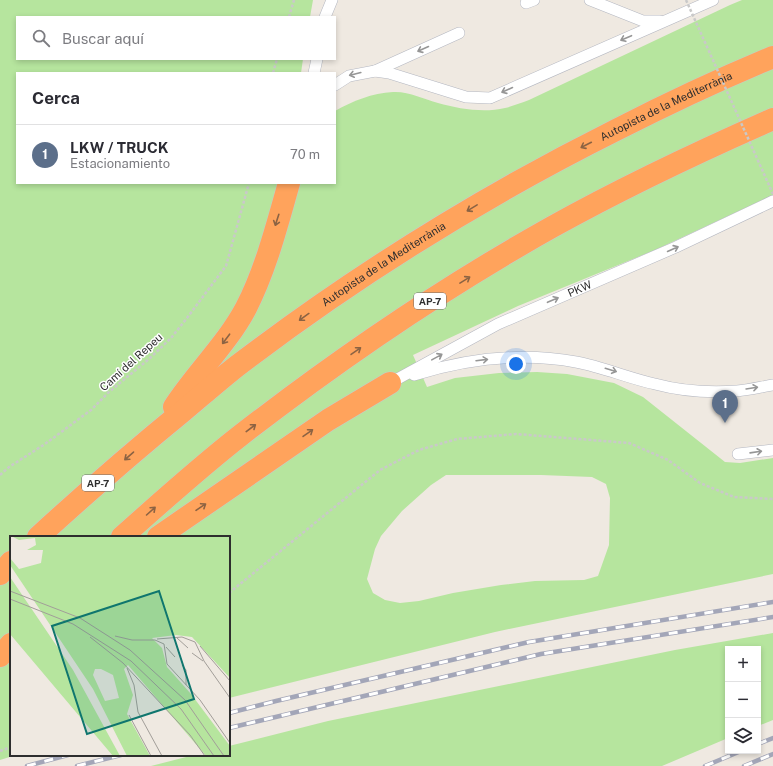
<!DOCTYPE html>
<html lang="es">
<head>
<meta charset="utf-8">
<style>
	:root { --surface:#fff; --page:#f7f7f7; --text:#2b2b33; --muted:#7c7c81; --line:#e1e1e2; --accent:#0b8043 }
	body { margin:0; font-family:"Public Sans",sans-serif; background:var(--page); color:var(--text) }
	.controls { position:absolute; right:12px; bottom:12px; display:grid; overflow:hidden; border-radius:0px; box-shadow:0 2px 6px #0003 }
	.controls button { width:36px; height:36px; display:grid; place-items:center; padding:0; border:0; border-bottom:1px solid var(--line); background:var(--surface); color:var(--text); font:20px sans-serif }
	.you { position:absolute; left:516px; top:364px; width:14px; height:14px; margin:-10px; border:3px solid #fff; border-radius:50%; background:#1a73e8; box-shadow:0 0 0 6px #1a73e833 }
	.badge { display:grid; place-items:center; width:26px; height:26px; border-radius:50%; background:var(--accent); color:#fff; font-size:13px; font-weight:700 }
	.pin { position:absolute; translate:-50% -33px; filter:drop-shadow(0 1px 2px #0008) }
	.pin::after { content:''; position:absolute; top:21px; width:14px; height:12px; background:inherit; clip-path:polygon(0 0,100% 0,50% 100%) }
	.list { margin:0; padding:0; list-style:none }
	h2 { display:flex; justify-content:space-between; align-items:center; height:52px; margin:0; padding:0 16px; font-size:17px }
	h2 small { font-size:13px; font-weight:400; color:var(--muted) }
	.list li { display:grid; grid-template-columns:26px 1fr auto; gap:12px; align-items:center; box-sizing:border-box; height:60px; padding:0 16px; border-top:1px solid var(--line) }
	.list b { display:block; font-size:15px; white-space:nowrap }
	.list p { margin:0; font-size:13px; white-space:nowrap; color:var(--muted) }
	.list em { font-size:13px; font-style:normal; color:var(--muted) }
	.icon { flex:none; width:22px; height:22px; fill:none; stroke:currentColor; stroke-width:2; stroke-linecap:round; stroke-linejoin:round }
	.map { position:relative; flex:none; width:773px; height:766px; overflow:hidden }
	.search { position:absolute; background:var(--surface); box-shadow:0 2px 6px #0003; left:16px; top:16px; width:320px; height:44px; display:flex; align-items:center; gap:10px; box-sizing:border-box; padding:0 14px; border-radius:0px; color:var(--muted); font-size:15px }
	.panel { position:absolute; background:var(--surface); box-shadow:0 2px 6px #0003; left:16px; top:72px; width:320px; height:112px; border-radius:0px }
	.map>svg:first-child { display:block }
	.green { fill:#b6e59e; fill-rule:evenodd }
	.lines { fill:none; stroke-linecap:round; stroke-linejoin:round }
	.service-casing { stroke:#b4b7c1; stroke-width:12 }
	.motorway-casing { stroke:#c9c9c9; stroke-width:23 }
	.path { stroke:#c9c9c9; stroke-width:2.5; stroke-dasharray:3 2; stroke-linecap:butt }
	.service { stroke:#fff; stroke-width:11 }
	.motorway { stroke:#ffa35c; stroke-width:22 }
	.rail-casing { stroke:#a3a6b8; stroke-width:4.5 }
	.rail { stroke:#fff; stroke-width:3; stroke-dasharray:9; stroke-linecap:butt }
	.path-bridge { stroke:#c9c9c9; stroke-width:2.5; stroke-dasharray:3 2; stroke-linecap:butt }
	.oneway { stroke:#969696 }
	.oneway2 { stroke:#8c6343 }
	.labels { text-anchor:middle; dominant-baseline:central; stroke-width:3; stroke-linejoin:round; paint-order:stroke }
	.shield { fill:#fff; stroke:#6d6d6d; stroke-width:1 }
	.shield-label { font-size:10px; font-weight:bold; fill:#2e2e2e }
	.street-label { font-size:11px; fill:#2e2e2e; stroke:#fff }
	.inset-road { fill:none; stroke:#a29e99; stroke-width:1 }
	.view { fill:#0f766e; fill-opacity:0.15; stroke:#0f766e; stroke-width:2 }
	.inset-edge { fill:none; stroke:#2e2e2e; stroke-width:2 }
</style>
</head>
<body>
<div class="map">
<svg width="773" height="766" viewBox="0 0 773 766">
	<rect width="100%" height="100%" fill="#efe9e1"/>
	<path class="green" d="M0 0H313L310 17H17V59H303L301 73H17V183H335V111C353 101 372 93 393 92 408 91 424 99 438 103 459 109 484 113 505 108 513 106 521 103 529 100L730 5 742 0H773V195L655 250 518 306 413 355 427 387 455 378 499 373 537 372 567 374 614 383 643 397 725 462 740 463 773 458V574L495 632 229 698V537H11V755H16L0 760ZM446 475H541L592 477 606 484 610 498 609 545 598 576 584 580 535 581 501 585 453 593 419 601 400 603 385 600 373 593 367 579 375 549 381 536 402 511 431 485Z
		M773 633V720L758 726V649H728V738L662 766H151L194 755H229V746L328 721 675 650Z"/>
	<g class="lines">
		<g class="service-casing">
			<g id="service">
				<path d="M590 0 643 21H660"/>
				<path d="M526 3 534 0"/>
				<path d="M325 17 332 0"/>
				<path d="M375 71 459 33"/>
				<path d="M314 73 317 59"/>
				<path d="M335 85 349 76 375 71 389 73 466 97 490 98 713 0"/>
				<path d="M414 375C466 359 522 352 576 362 603 367 628 378 655 384 681 391 710 393 737 391 749 390 761 387 773 385"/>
				<path id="s1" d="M390 383 498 324 676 247 773 201"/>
				<path d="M738 454 773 450"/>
			</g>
		</g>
		<g class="motorway-casing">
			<g id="motorway">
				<path d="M174 407C196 373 227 344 246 308 266 269 277 225 289 183"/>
				<path id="s2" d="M38 537C85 494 133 452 182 412 200 397 218 381 237 366 355 276 482 197 616 130 667 104 720 79 773 57"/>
				<path d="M122 537C161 502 200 467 241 435 339 359 443 288 552 227 624 187 698 152 773 119"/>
				<path d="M158 537 328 420 390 383"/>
				<path d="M0 574 11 562"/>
				<path d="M0 656 11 644"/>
			</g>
		</g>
		<path class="path" d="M289 17 294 0
			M273 73 277 59
			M0 475 9 467 45 444 91 410 109 392 149 359 171 338 187 318 226 266 249 183
			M229 593 380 470 419 450 457 439 516 434 629 443 668 460 700 483 734 497 773 499
			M0 751 11 747"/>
		<use href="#service" class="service"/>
		<use href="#motorway" class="motorway"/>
		<g class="rail-casing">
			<path id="rail" d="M229 713 276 701 529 642 773 602
				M229 728 541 654 773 617
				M758 744 773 738
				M27 766 68 755
				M77 766 121 755
				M705 766 741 751
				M744 766 773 754"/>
		</g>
		<use href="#rail" class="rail"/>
		<path class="path-bridge" d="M686 0 773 194"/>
	</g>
	<defs><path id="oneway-shaft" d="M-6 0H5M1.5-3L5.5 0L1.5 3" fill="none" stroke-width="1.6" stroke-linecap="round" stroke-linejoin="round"/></defs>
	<g class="oneway">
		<use href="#oneway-shaft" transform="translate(626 38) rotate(157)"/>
		<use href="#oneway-shaft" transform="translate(423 49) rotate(156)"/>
		<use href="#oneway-shaft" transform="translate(355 74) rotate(166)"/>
		<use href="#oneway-shaft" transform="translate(507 90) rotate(156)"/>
		<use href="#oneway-shaft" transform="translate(673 249) rotate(-24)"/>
		<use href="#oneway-shaft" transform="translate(553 300) rotate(-23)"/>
		<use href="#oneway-shaft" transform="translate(437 357) rotate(-29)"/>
		<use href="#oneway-shaft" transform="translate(482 360) rotate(-7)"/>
		<use href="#oneway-shaft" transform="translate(611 370) rotate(17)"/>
		<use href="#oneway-shaft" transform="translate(752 388) rotate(-9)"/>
		<use href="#oneway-shaft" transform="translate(756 452) rotate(-8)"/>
	</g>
	<g class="oneway2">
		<use href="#oneway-shaft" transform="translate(586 145) rotate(153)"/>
		<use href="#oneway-shaft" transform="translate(472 208) rotate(149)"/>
		<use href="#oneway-shaft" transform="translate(277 220) rotate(108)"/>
		<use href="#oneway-shaft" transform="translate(465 280) rotate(-32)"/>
		<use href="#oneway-shaft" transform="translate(304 317) rotate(144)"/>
		<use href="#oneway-shaft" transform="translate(226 339) rotate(127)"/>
		<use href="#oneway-shaft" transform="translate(356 351) rotate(-35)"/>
		<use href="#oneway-shaft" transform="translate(251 428) rotate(-37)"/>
		<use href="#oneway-shaft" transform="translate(308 433) rotate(-35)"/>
		<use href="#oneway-shaft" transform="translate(129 456) rotate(139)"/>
		<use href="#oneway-shaft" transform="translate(201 507) rotate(-34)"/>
		<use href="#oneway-shaft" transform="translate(151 511) rotate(-42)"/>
	</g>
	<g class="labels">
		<g class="shield">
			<rect x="414" y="293" width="32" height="16" rx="3"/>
			<rect x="82" y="475" width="32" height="16" rx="3"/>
		</g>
		<g class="shield-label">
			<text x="430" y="301">AP-7</text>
			<text x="98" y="483">AP-7</text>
		</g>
		<g class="street-label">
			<text stroke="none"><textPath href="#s2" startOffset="765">Autopista de la Mediterrània</textPath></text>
			<text stroke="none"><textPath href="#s2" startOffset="441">Autopista de la Mediterrània</textPath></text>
			<text stroke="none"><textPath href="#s1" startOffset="212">PKW</textPath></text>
			<text transform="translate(131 362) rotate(-42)">Camí del Repeu</text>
		</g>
	</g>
	<g transform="translate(10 536)">
		<rect width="220" height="220" fill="#efe9e1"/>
		<path d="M1 0H220V142L182 101 166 99 142 102 152 112 157 131 181 158 220 210V220H196L118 129 114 133 123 159 117 178 140 220H117L83 153 0 29V22L9 33 31 27 33 14H17L26 9 25 2 9 4ZM85 133H91L103 139 109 162 95 165 83 139ZM0 41 63 134 110 220H103L0 98Z" fill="#b6e59e" fill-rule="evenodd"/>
		<path class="inset-road" d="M0 55 70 82 120 114 175 164 214 220M0 63 63 88 121 125 171 173 204 220M105 100 122 104H145M80 101 113 127M167 102 178 112M147 103 172 101 185 106 194 125 220 162M145 104 154 108 157 128 190 164 220 207M190 110 220 145M156 111 165 121M182 117 193 125M113 127 180 199 195 220M172 129 176 134V149M117 132 124 149 128 176 152 220M119 179 141 220"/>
		<path class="view" d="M149 55 184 163 77 198 42 90Z"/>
		<rect width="220" height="220" class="inset-edge"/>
	</g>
</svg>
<div class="controls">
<button>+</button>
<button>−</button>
<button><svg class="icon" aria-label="layers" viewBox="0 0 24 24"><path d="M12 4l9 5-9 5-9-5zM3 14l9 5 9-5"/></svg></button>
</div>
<div class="you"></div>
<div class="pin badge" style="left:725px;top:423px;background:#5c6f8a">1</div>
<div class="search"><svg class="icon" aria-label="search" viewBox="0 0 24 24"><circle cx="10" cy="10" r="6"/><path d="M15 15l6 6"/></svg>Buscar aquí</div>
<section class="panel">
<h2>Cerca<small></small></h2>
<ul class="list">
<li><span class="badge" style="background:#5c6f8a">1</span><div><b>LKW / TRUCK</b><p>Estacionamiento</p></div><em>70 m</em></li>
</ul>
</section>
</div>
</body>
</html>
